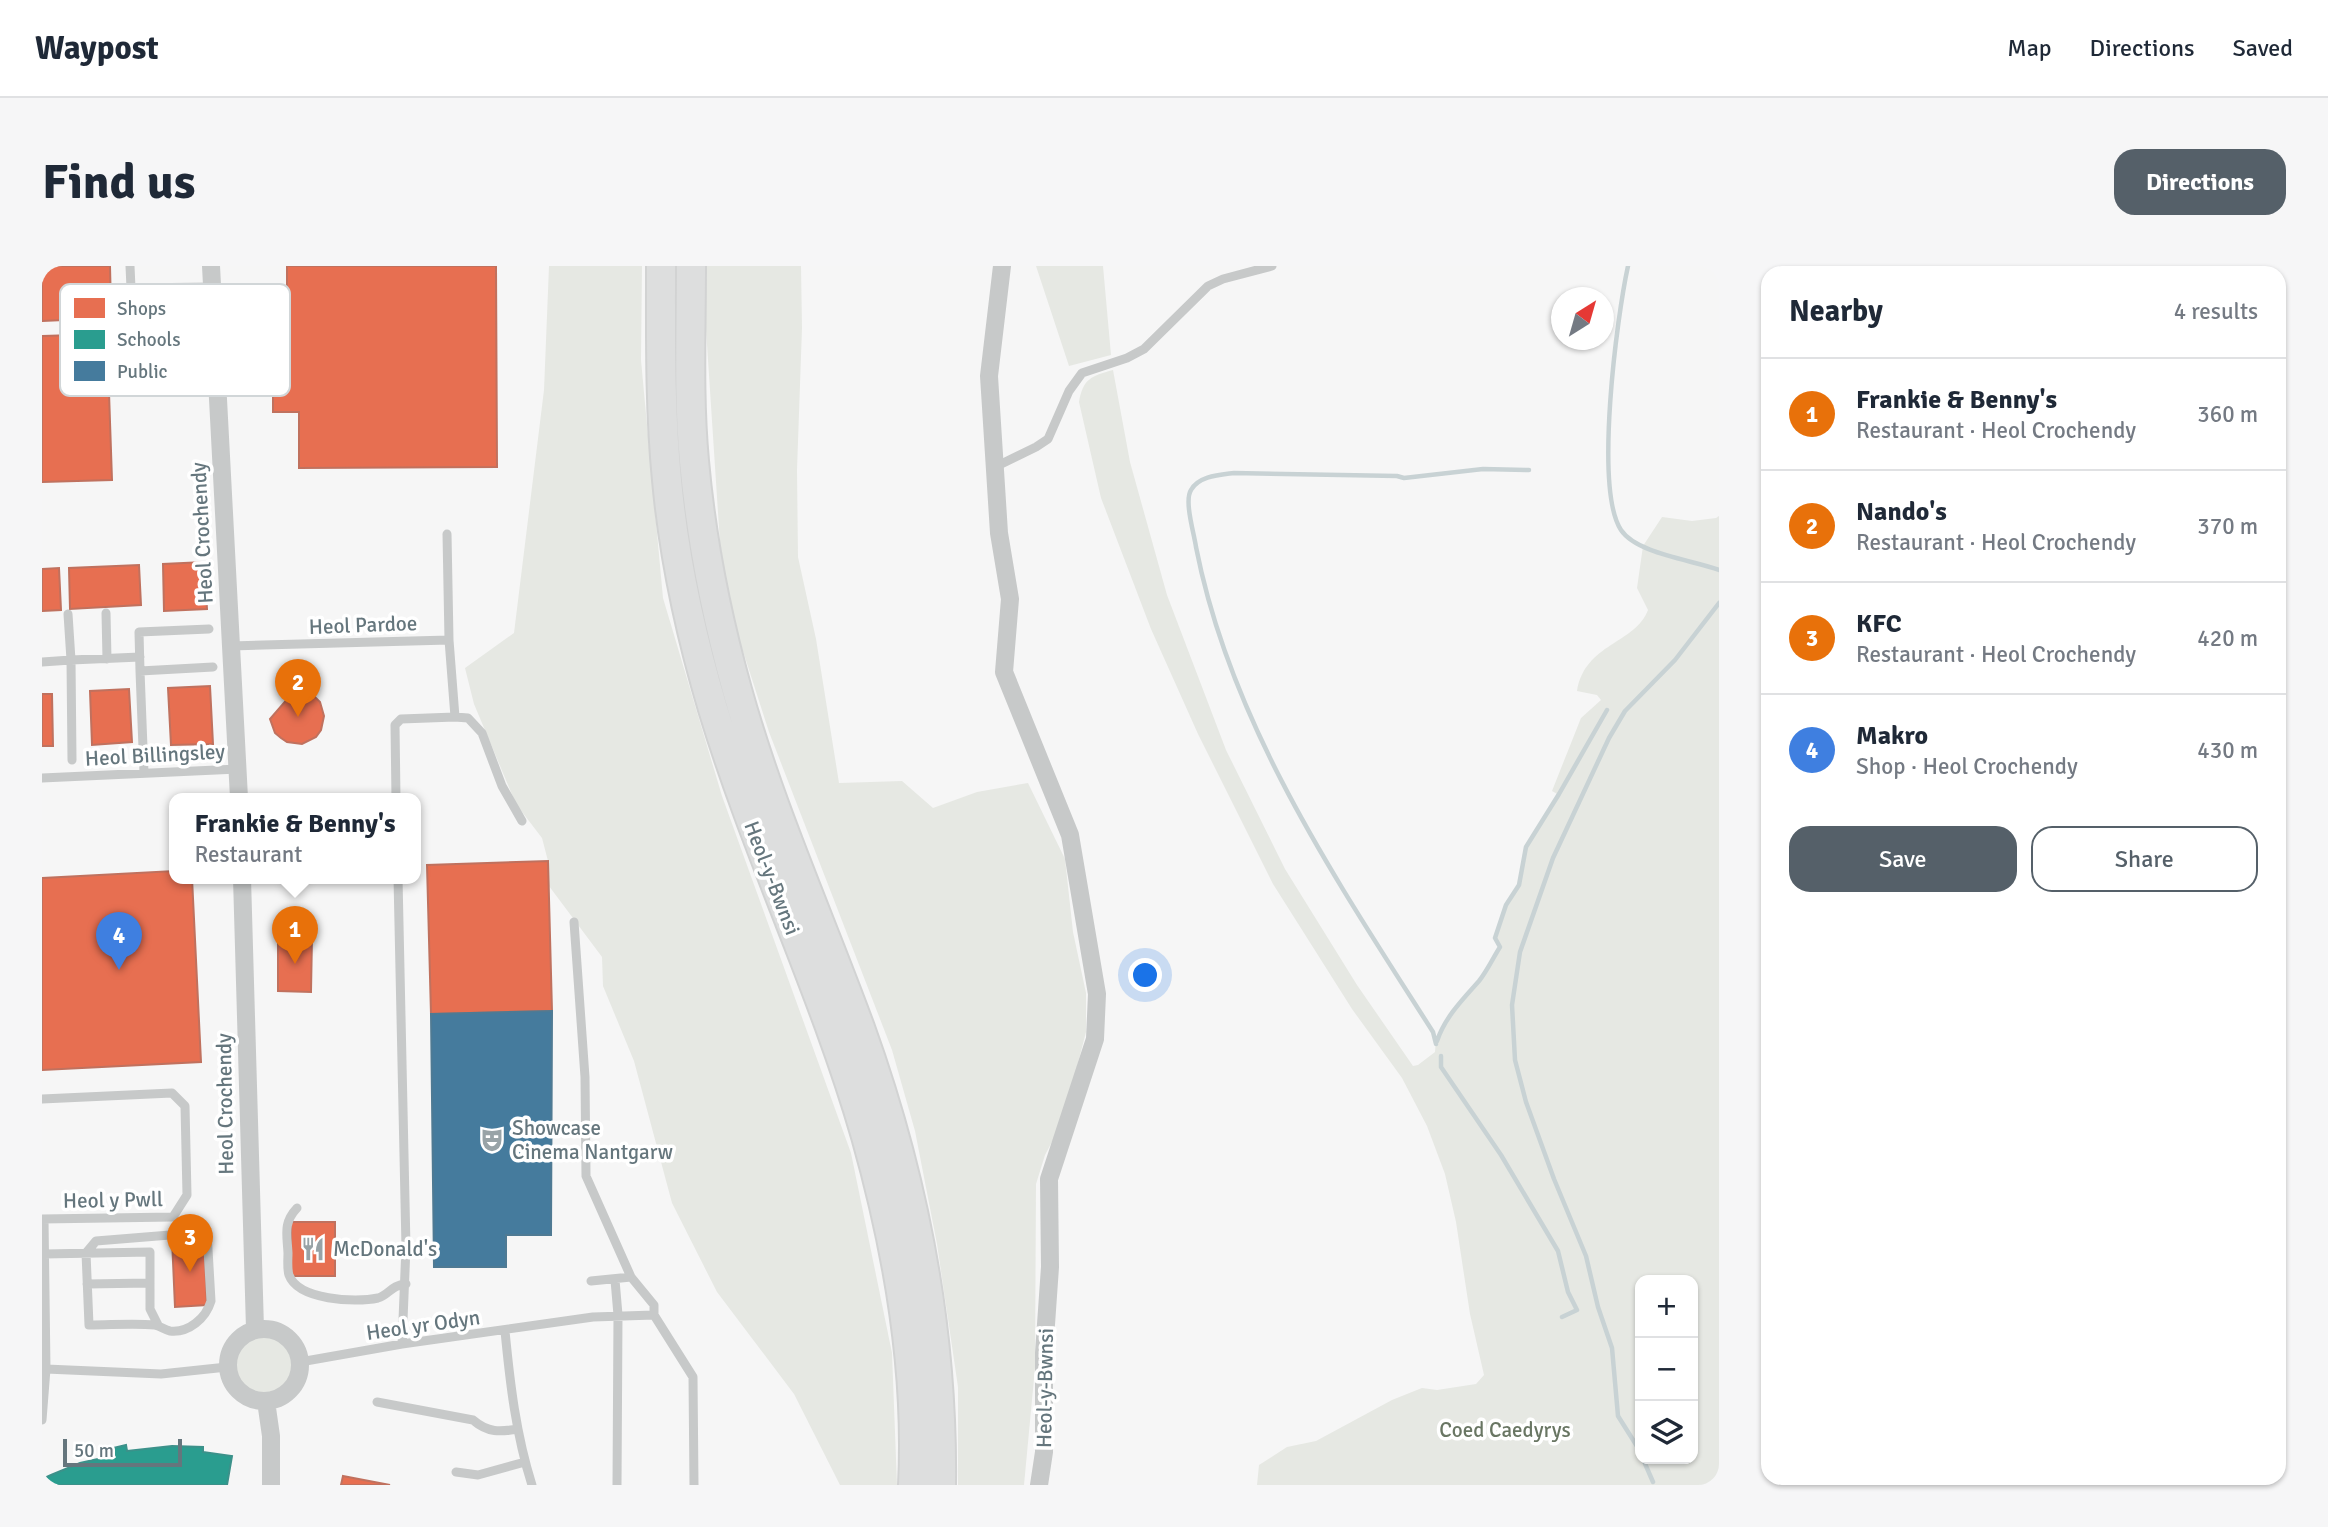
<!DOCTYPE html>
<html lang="en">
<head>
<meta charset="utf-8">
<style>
	:root { --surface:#fff; --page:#f6f6f7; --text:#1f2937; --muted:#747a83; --line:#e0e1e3; --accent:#556069 }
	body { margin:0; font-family:Signika,sans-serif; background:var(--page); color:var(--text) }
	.controls { position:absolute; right:21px; bottom:21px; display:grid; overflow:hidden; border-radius:14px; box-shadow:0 2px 5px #0004 }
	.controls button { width:63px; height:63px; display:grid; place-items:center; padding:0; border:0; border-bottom:2px solid var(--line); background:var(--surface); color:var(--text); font:35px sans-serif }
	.compass { position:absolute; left:1509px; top:21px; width:63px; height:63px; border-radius:50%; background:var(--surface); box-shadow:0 2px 5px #0004; rotate:37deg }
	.scale { position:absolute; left:21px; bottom:18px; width:119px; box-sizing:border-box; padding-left:7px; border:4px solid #65767d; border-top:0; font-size:19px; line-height:24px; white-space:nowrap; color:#65767d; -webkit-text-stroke:5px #fff; paint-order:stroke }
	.you { position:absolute; left:1104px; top:710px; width:24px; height:24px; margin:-18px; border:5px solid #fff; border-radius:50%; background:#1a73e8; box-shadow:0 0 0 10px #1a73e833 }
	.badge { display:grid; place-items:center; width:46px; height:46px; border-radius:50%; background:var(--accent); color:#fff; font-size:23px; font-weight:700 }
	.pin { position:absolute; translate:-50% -58px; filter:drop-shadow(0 2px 4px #0008) }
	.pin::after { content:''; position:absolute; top:37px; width:24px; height:21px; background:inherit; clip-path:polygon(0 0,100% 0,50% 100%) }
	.popup { position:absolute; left:127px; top:527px; width:252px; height:91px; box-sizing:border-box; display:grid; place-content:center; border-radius:14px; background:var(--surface); filter:drop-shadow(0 2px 5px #0005); font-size:23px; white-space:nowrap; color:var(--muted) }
	.popup b { font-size:26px; color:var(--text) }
	.popup::after { content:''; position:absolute; left:50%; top:100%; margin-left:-14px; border:14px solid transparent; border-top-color:var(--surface) }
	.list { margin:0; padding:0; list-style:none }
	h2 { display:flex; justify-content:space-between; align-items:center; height:91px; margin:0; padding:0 28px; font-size:30px }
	h2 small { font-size:23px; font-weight:400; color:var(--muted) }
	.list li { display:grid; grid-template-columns:46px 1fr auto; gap:21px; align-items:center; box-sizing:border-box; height:112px; padding:0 28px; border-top:2px solid var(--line) }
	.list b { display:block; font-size:26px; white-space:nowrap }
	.list p { margin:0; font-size:23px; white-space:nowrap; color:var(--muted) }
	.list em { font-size:23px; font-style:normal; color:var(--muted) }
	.actions { display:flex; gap:14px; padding:21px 28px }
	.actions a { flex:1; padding:16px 0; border:2px solid var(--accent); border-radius:21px; text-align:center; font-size:24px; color:var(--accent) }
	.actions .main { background:var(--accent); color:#fff }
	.icon { flex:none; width:38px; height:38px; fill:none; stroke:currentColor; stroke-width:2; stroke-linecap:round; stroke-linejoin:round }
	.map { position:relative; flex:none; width:1677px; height:1219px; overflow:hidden; border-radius:21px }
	header { display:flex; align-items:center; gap:42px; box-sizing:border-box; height:98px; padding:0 35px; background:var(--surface); border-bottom:2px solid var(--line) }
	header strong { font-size:33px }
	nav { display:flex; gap:38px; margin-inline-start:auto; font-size:24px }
	.intro { display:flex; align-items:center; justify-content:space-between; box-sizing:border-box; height:168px; padding:0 42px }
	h1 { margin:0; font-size:49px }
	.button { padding:18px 32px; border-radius:21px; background:var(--accent); color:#fff; font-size:24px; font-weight:700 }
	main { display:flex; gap:42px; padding:0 42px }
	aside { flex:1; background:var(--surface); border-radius:21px; box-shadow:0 2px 5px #0004 }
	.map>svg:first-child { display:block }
	.green { fill:#e6e8e3; fill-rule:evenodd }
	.shops { fill:#e76f51; stroke:#c0715e; stroke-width:2 }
	.schools { fill:#2a9d8f; stroke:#3c918a; stroke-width:2 }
	.public { fill:#457b9d; stroke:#4f7a93; stroke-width:2 }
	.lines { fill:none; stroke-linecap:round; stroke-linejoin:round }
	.stream { stroke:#c8d2d4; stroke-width:4.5 }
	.trunk-casing { stroke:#d2d3d3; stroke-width:32 }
	.service { stroke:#c7c9c9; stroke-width:9 }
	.minor { stroke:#c7c9c9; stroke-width:18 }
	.trunk { stroke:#dddede; stroke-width:28 }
	.labels { text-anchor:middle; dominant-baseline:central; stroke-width:7; stroke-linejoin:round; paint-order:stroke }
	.street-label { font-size:21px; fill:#65767d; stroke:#fff }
	.poi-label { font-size:21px; fill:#65767d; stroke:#fff; text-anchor:start }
	.park-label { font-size:21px; fill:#697663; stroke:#fff }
	.key { fill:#fff; stroke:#d1d6d8; stroke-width:2 }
	.key-label { font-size:19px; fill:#65767d }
</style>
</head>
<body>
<header>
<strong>Waypost</strong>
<nav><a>Map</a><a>Directions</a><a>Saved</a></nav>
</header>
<div class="intro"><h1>Find us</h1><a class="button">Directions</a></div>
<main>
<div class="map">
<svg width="1677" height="1219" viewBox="0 0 1677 1219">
	<rect width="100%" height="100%" fill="#f6f6f6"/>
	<path class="green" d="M507 0H600L599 94 621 332 680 530 809 887 850 1087 855 1219H798L752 1128 675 1026 630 937 592 795 561 720 560 691 507 620 506 595 500 572 474 538 432 438 423 402 472 367 502 124Z
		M665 0H759L760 62 755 204 756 291 774 373 797 517 860 515 891 542 935 526 986 517 1023 593 1031 666 1044 727V766L1021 855 1003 889 994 918 993 1102 982 1219H916V1121L895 978 873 865 850 784 727 466 681 323 663 48Z
		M994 0H1061L1069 89 1027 100Z
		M1071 104 1088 196 1125 329 1184 484 1243 603 1315 719 1371 800 1376 799 1393 786C1394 758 1419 735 1436 715 1445 705 1451 692 1457 681L1453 672 1464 639 1477 619 1484 581 1517 529 1510 525 1539 452 1559 434 1555 429 1535 425C1543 377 1593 378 1606 344L1595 322 1601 280 1620 251 1650 255 1674 252 1677 250V1219H1215L1217 1199 1245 1181 1274 1175 1350 1134 1380 1122 1395 1124 1434 1118 1442 1109 1428 1048 1414 956 1403 908 1385 860 1360 812 1310 743 1231 618 1156 468 1109 363 1059 232 1037 136C1041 113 1049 110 1071 104ZM1598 1014H1651V1193H1598Z
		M186 1099a36 36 0 1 1 72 0a36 36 0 1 1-72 0Z"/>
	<path class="shops" d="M0 0H68L69 41H66V52L0 55Z
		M245 0H454L455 201 257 202V146H231V56L245 57Z
		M65 68 70 214 0 216V70Z
		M162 296 165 343 122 345 121 298Z
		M97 299 99 339 28 343 27 302Z
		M17 302 19 344 0 345V303Z
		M168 420 171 478 129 479 126 422Z
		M87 423 90 476 50 479 48 425Z
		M254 423 272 430 278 436 282 450 279 464 274 471 260 478 245 476 239 472 233 467 228 453Z
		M0 428H10L11 480H0Z
		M506 595 510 745 389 748 385 599Z
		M132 605V612H150L159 796 0 804V612Z
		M236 671H270L269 726 236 725Z
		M249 956H293V1010H249Z
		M162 972 165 1039 133 1041 130 973Z
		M301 1210 348 1219H299Z"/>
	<path class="schools" d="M84 1179 85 1185 130 1180 161 1181V1186L190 1190 185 1219H0V1213L9 1209 38 1197 65 1191 63 1184Z"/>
	<path class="public" d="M510 745 509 969H464V1001H392L389 748Z"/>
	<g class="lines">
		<path class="stream" d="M1586 0C1575 50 1552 223 1579 264 1595 288 1651 294 1677 304
			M1395 775C1403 751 1421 733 1437 715 1445 705 1451 692 1458 681L1453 672 1464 639 1477 619 1484 581 1517 528 1565 444
			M1394 778 1391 766C1295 615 1189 460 1154 281 1152 267 1142 235 1149 224 1157 210 1177 209 1192 207L1355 210 1362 212 1441 203 1487 204
			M1399 790V801L1459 889 1516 985 1526 1026 1535 1044 1520 1051
			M1598 1185 1576 1150 1570 1082 1556 1041 1544 990 1512 913 1484 836 1473 794 1470 739 1478 686 1511 592 1567 472 1583 445 1633 394 1677 337
			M1601 1193 1611 1216"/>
		<g class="trunk-casing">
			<path id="trunk" d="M619 0C619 71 618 143 625 214 632 291 649 369 671 443 715 588 782 725 824 870 856 983 877 1102 871 1219
				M649 0C649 65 646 131 652 195 659 273 674 349 695 424 727 540 777 650 818 762 871 909 901 1063 899 1219"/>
		</g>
		<path class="service" d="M88 0 89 22 169 21
			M953 201 994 181 1006 173 1027 125 1040 107 1085 92 1102 83 1166 20 1181 13 1230 0
			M405 268 407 374
			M64 347 65 393
			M189 380 407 374 413 451 359 453 353 459 354 532
			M0 396 29 394 26 348
			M98 405 97 366 167 363
			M413 451 426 452 440 467 460 520 480 555
			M30 494 29 394 98 391
			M102 507 98 405 171 401
			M0 512 196 503
			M356 612 364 981 360 1078
			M532 656 543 811 544 910 589 1011 612 1039V1049L651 1111 652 1219
			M0 833 130 827 143 840 145 929 131 951 0 953
			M255 942C241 957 245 968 246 987 246 993 245 1003 247 1009 256 1034 313 1037 336 1032 347 1029 349 1019 364 1018
			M165 966 169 1035C164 1052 147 1067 128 1065 123 1064 118 1060 113 1059 92 1057 69 1059 47 1059L44 987 54 975Z
			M2 988 108 986V1043L116 1059
			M573 1014 576 1049 575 1219
			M549 1015 589 1011
			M45 1018 107 1017
			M463 1065C468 1117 474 1169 490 1219
			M258 1096 360 1078 551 1051 612 1049
			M4 1103 119 1108 185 1101
			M335 1136 431 1154C446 1167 458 1166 476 1163
			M0 1154 4 1103 2 953
			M414 1206 436 1209 483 1196"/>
		<path class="minor" d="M169 0 197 532
			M960 0 947 110 957 267 968 333 962 406 1028 569 1055 728 1053 773 1007 913 1008 1001 1002 1087V1186L997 1219
			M200 612 213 1063
			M186 1099a36 36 0 1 1 72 0a36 36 0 1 1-72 0Z
			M224 1135 229 1170V1219"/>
		<use href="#trunk" class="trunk"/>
	</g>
	<defs>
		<g id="theatre-bare" transform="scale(1.89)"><path d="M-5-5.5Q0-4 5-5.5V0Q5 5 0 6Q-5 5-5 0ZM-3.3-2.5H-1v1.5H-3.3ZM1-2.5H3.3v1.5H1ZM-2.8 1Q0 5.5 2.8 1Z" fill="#98a3a7" stroke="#fff" stroke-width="2.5" paint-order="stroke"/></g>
		<g id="restaurant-bare" transform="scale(1.89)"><path d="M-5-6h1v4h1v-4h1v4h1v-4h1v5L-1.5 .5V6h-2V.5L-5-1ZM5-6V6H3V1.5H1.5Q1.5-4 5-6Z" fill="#98a3a7" stroke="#fff" stroke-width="2.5" paint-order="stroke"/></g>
	</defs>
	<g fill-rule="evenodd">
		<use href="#theatre-bare" x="450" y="874"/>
		<use href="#restaurant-bare" x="271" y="983"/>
	</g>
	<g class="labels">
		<g class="street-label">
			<text transform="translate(160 267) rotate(-93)">Heol Crochendy</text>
			<text transform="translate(321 359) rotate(-2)">Heol Pardoe</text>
			<text transform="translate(113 489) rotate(-3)">Heol Billingsley</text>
			<text transform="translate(730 612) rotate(69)">Heol-y-Bwnsi</text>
			<text transform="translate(183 838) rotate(-91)">Heol Crochendy</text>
			<text transform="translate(71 934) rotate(-1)">Heol y Pwll</text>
			<text transform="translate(381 1059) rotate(-8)">Heol yr Odyn</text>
			<text transform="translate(1003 1122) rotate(-89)">Heol-y-Bwnsi</text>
		</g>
		<g class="poi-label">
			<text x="470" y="862">Showcase<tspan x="470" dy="24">Cinema Nantgarw</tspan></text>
			<text x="291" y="983">McDonald's</text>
		</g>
		<g class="park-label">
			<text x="1463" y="1164">Coed Caedyrys</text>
		</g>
	</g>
	<rect x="18" y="18" width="230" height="112" rx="10" class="key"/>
	<rect x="32" y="32" width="31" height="20" fill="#e76f51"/>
	<rect x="32" y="64" width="31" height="19" fill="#2a9d8f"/>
	<rect x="32" y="95" width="31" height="20" fill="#457b9d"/>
	<g class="key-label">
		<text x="75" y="49">Shops</text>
		<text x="75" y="80">Schools</text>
		<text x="75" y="112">Public</text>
	</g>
</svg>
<div class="controls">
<button>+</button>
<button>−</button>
<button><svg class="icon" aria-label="layers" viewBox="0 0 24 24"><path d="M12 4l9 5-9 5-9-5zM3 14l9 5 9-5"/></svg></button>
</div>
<svg class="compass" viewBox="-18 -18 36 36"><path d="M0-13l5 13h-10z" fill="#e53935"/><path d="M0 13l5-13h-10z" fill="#747a83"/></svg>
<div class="scale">50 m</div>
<div class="you"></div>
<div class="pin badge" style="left:253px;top:698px;background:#e8710a">1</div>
<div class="popup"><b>Frankie &amp; Benny's</b>Restaurant</div>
<div class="pin badge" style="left:256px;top:451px;background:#e8710a">2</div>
<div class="pin badge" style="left:148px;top:1006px;background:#e8710a">3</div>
<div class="pin badge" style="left:77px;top:704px;background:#3f7fe0">4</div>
</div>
<aside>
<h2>Nearby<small>4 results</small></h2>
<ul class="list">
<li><span class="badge" style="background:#e8710a">1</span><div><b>Frankie &amp; Benny's</b><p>Restaurant · Heol Crochendy</p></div><em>360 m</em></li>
<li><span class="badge" style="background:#e8710a">2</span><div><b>Nando's</b><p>Restaurant · Heol Crochendy</p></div><em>370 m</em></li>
<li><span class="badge" style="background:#e8710a">3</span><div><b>KFC</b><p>Restaurant · Heol Crochendy</p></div><em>420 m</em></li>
<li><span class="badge" style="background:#3f7fe0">4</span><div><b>Makro</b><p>Shop · Heol Crochendy</p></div><em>430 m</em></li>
</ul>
<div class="actions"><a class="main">Save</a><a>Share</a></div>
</aside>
</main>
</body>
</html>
